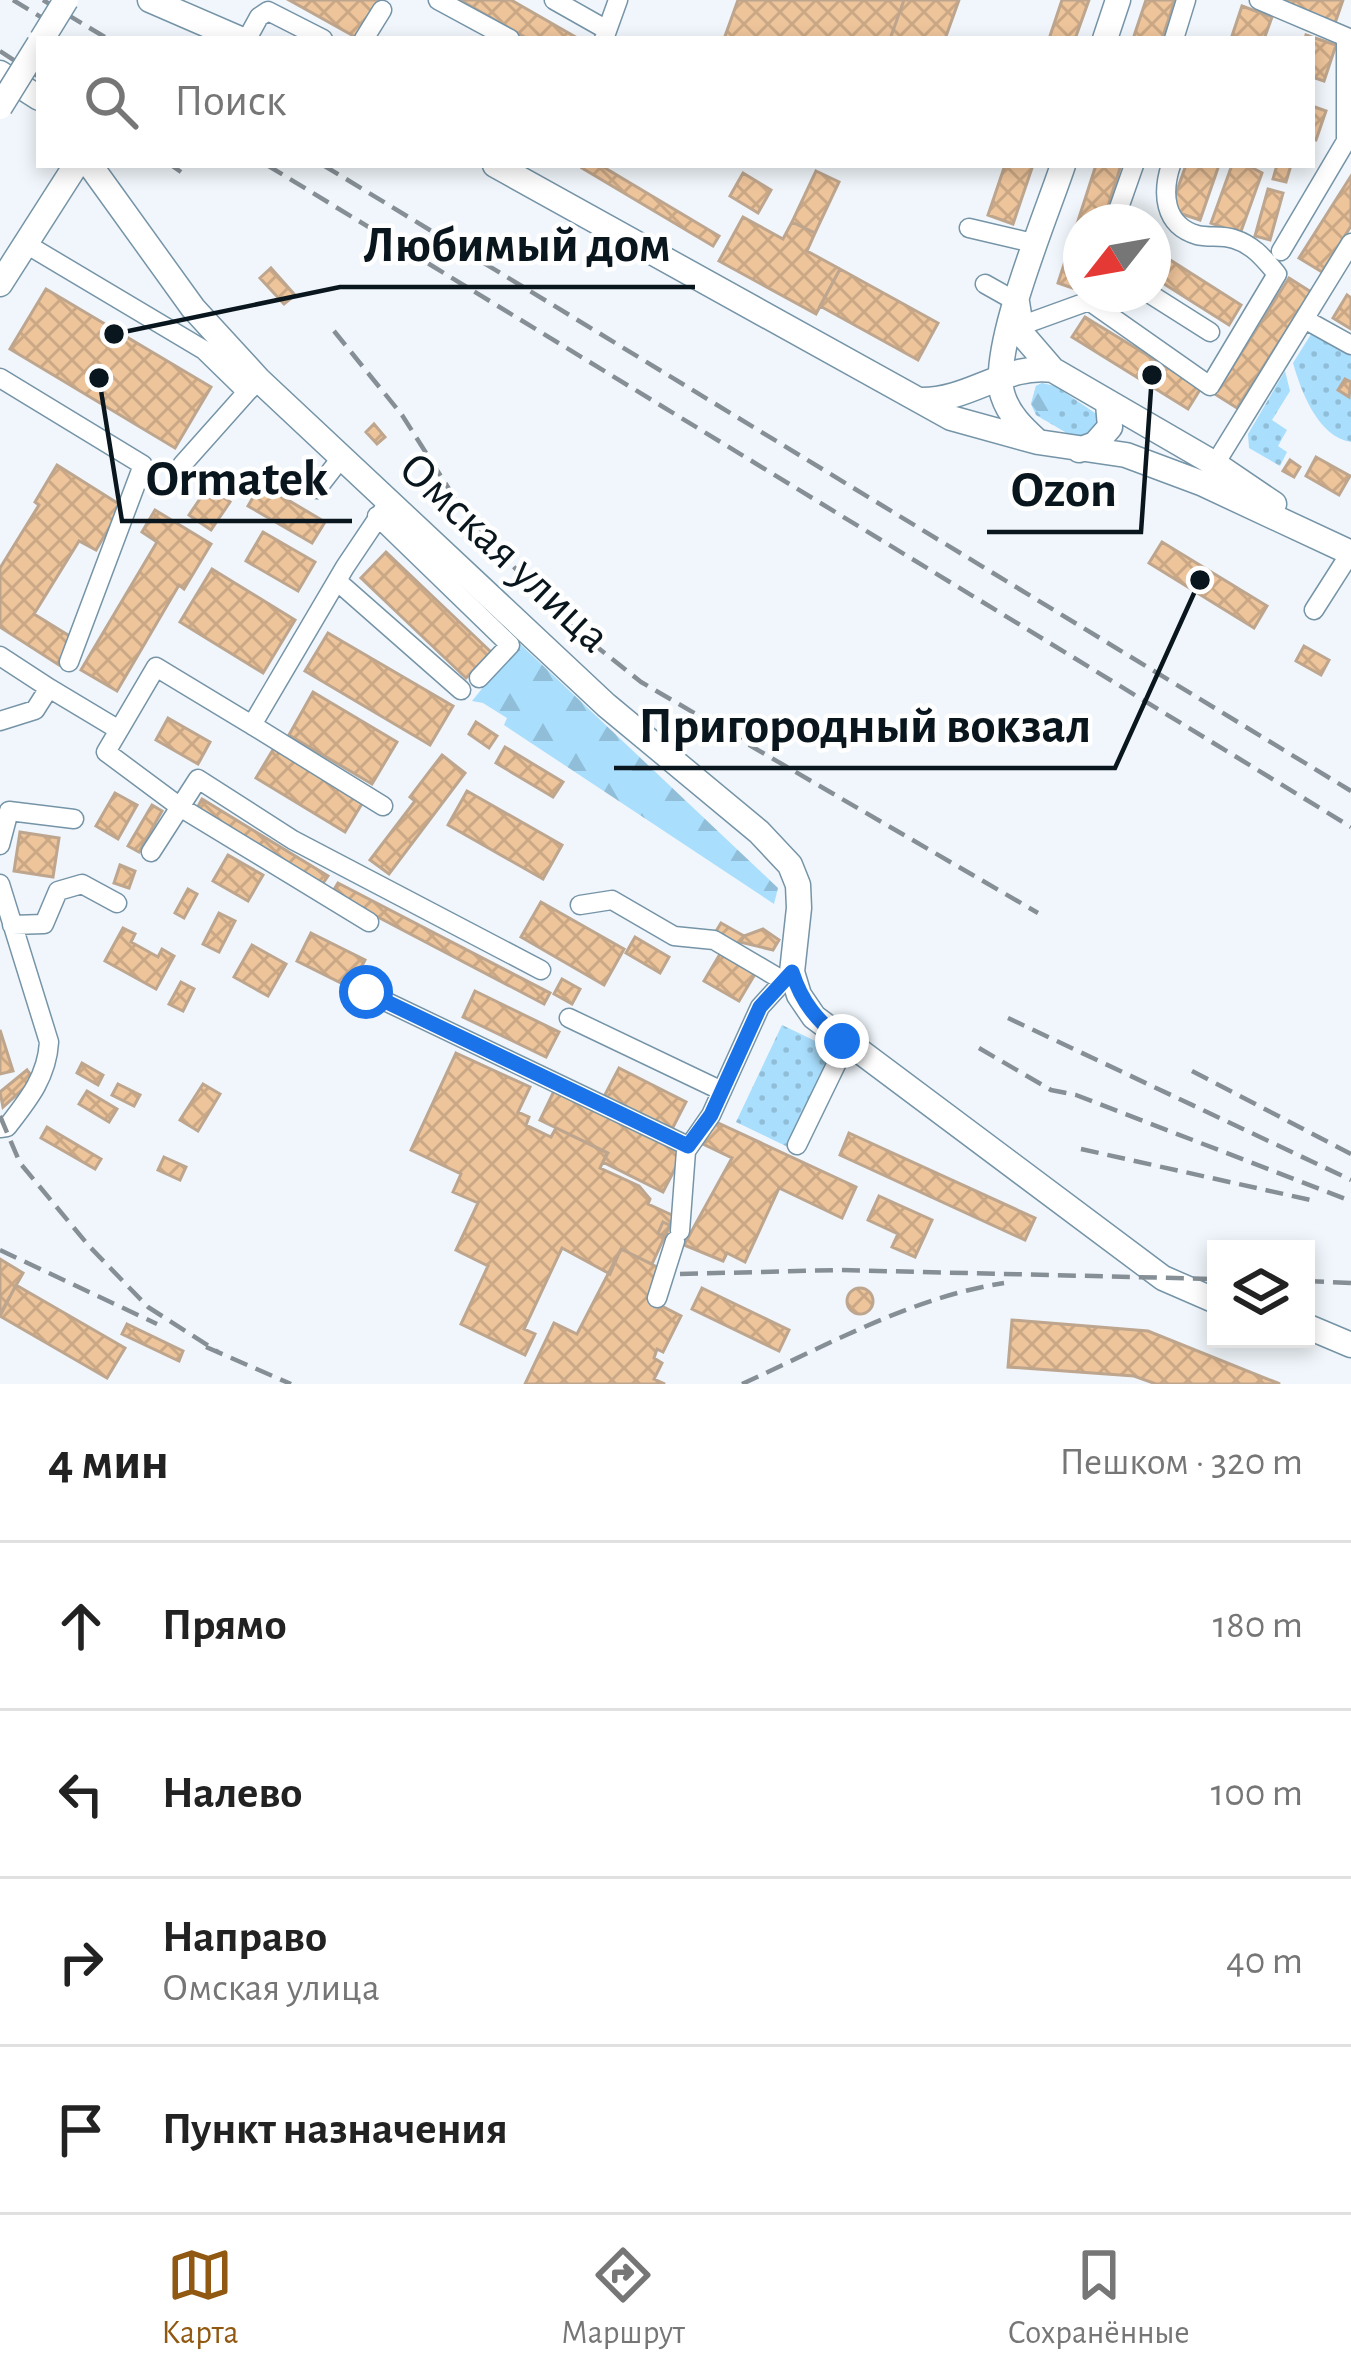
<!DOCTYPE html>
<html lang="ru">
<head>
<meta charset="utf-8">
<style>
	:root { --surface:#fff; --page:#f2f2f2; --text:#222; --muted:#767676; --line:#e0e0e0; --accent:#905810 }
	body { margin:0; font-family:"Alegreya Sans",sans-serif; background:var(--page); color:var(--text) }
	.controls { position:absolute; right:36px; bottom:36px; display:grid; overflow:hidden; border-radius:0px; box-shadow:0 6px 18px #0003 }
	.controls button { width:108px; height:108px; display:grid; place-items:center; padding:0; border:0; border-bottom:3px solid var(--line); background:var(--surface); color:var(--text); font:60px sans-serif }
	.compass { position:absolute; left:1063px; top:204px; width:108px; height:108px; border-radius:50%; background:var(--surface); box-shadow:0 6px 18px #0003; rotate:239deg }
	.stop { position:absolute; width:36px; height:36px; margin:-27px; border:9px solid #1a73e8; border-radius:50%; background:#fff }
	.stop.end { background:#1a73e8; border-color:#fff; box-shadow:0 3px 12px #0008 }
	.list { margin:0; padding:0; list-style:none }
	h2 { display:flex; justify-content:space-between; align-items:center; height:156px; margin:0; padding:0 48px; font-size:51px }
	h2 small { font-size:39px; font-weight:400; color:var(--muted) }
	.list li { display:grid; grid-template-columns:78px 1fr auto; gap:36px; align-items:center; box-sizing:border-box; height:168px; padding:0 48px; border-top:3px solid var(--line) }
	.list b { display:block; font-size:45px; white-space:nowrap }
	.list p { margin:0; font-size:39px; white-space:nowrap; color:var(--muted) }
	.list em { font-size:39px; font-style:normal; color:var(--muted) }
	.icon { flex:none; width:66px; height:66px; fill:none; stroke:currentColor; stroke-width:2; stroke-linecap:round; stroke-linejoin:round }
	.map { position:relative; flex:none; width:1351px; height:1384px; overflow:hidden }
	.search { position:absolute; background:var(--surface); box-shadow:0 6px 18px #0003; left:36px; right:36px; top:36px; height:132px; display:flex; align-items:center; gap:30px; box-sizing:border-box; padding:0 42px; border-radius:0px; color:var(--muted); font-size:45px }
	.sheet { height:828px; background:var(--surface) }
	nav { display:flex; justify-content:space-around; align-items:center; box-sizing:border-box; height:168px; border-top:3px solid var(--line); background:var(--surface); font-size:33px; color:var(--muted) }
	nav a { display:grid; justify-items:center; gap:6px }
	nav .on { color:var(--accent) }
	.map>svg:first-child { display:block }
	.grass { fill:url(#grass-dots) }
	.forest { fill:url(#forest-firs) }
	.building { fill:url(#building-cross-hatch); stroke:#bea58d; stroke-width:3 }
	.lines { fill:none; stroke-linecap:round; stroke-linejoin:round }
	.minor-casing { stroke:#7594a7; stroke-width:21 }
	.major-casing { stroke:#7594a7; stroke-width:27 }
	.minor { stroke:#fff; stroke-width:18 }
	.major { stroke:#fff; stroke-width:24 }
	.rail { stroke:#868f95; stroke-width:4.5; stroke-dasharray:18 9; stroke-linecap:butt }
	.major-bridge-casing { stroke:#7594a7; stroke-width:27; stroke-linecap:butt }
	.major-bridge { stroke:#fff; stroke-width:24 }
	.route { stroke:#1a73e8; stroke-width:15 }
	.labels { text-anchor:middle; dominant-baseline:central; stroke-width:9; stroke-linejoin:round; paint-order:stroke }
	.street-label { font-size:48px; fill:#0a161d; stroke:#fff }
	.leader { fill:none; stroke:#0a161d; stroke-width:4.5 }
	.callout-dot { fill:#0a161d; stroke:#fff; stroke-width:4.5 }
	.callout-label { font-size:51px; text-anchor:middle; font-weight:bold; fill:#0a161d; stroke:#fff; stroke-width:9; stroke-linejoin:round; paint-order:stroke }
</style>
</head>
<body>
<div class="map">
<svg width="1351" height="1384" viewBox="0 0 1351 1384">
	<defs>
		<pattern id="grass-dots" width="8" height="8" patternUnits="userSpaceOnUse" patternTransform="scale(3)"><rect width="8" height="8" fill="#a9defd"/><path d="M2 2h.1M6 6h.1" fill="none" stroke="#90bed8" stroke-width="1.8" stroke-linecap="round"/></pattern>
		<pattern id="forest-firs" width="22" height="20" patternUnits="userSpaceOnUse" patternTransform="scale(3)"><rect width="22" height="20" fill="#a9defd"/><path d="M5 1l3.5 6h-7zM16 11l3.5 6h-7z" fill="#90bed8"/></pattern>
		<pattern id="building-cross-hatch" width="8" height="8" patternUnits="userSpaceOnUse" patternTransform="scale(3)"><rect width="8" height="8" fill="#eec49b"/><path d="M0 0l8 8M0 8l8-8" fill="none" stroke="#cba885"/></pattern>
	</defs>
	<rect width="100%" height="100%" fill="#f0f6fb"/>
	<path class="grass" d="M1313 331 1351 354V442C1318 437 1301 391 1293 363Z
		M1285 371 1290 391 1272 420 1287 430 1278 446 1287 452 1280 466 1249 448 1248 434Z
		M1042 383 1055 386 1098 415 1102 420 1082 442 1036 415 1031 404 1036 386Z
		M782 1025 836 1051 790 1148 736 1122Z"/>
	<path class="forest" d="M1042 383 1060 390 1044 420 1031 404 1036 386Z
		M519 643 778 888 774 904 504 725 507 718 483 703 472 701Z"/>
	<path class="building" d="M289 0H381L359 39Z
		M460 0H511L579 39H528Z
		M738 0H904L890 39H724Z
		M904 0H959L945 39H890Z
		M1062 0H1089L1075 39H1049Z
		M1146 0H1175L1162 39H1133Z
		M1269 0H1343L1335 23Z
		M1242 6 1272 17 1264 39H1231Z
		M1306 35 1336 45 1324 81 1312 77V39H1305Z
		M1312 106 1326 111 1316 140 1312 139Z
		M584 165H600L719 236 713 246 582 168Z
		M1005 165H1033L1013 224 988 215Z
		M1096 165H1121L1103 222H1081V291L1058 283Z
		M1186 165H1219L1200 220 1170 210Z
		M1232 165H1247L1262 173 1240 234 1211 223Z
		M1277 165H1291L1286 182 1273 179Z
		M816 171 839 182 815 233 792 222Z
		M743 173 771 190 758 213 730 196Z
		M1351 176V226L1322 272 1299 258Z
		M1268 189 1283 193 1270 240 1255 236Z
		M743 217 783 239 792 222 815 233 807 251 840 269 816 314 719 261Z
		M1153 249 1241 305 1229 325 1153 277Z
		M271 268 295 295 284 304 260 278Z
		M840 269 938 323 918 360 820 306Z
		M1289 278 1311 292 1237 408 1215 394Z
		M46 289 211 387 175 448 10 349Z
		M1347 295 1351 298V329L1333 318Z
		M1085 317 1201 388 1188 409 1072 337Z
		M1345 379 1351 382 1349 397 1338 390Z
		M374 424 385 437 377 444 366 432Z
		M1316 457 1350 476 1339 495 1306 476Z
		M1290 460 1300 467 1294 477 1283 471Z
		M57 465 122 506 96 550 79 541 34 614 76 640 59 665 0 627V568L39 505 35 502Z
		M261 484 325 522 312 543 248 506Z
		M208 487 230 502 211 530 189 515Z
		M155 510 211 544 184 589 179 585 117 691 81 670 157 542 142 532Z
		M263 532 315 562 298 591 246 561Z
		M1162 542 1267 606 1254 628 1149 563Z
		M386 552 491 652 466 678 361 578Z
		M212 569 295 620 263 673 180 622Z
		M328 633 453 706 430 745 305 671Z
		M1304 646 1329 660 1321 675 1296 661Z
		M313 692 397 742 372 784 289 735Z
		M168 718 210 742 198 764 156 740Z
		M476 722 497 736 489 748 469 734Z
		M505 747 563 782 553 797 496 763Z
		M274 748 363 802 345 832 256 778Z
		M442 755 465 773 389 874 370 860 415 801 410 797Z
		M467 791 562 845 543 879 448 825Z
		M115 793 137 805 118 839 96 826Z
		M202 799 328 876 321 886 196 810Z
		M152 805 162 811 139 852 128 846Z
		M20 832 59 838 53 877 14 871Z
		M228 855 263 875 248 901 213 881Z
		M120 865 135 871 129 888 114 883Z
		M338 883 550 993 544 1004 332 893Z
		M188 889 197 894 184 918 175 913Z
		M541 902 624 949 604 985 521 937Z
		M219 913 235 921 219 952 203 944Z
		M721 923 744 936 738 946 715 933Z
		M123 928 135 934 131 942 158 957 162 949 174 956 156 989 105 961Z
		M763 929 779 940 773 950 740 942 744 936Z
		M311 933 365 960 351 988 297 961Z
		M635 937 669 957 660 973 626 953Z
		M252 945 286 964 268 996 234 977Z
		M720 954 755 974 739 1001 704 981Z
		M562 979 580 989 572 1004 554 994Z
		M181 982 194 989 183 1011 169 1004Z
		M475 991 559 1032 546 1057 463 1017Z
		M0 1030 13 1071 0 1074Z
		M456 1053 530 1087 518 1112 529 1117 526 1125 551 1137 556 1128 607 1153 600 1168 639 1186 650 1199 648 1204 674 1216 652 1264 621 1249 610 1274 562 1248 524 1329 535 1334 525 1355 461 1324 488 1266 456 1250 478 1203 453 1192 461 1174 411 1150Z
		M82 1063 103 1075 98 1085 77 1073Z
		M619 1068 686 1102 670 1133 683 1153 663 1192 603 1162 608 1153 540 1120 555 1089 597 1110Z
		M27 1070 34 1079 3 1107 0 1092Z
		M118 1084 140 1095 134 1106 112 1095Z
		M203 1084 220 1094 198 1131 180 1120Z
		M87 1091 117 1109 109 1122 79 1104Z
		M714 1121 856 1187 842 1218 779 1188 745 1262 727 1253 723 1261 684 1245 732 1158 703 1144Z
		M47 1127 101 1159 95 1169 41 1138Z
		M849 1133 1035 1218 1025 1240 840 1155Z
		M164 1157 186 1167 180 1180 158 1170Z
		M879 1196 932 1220 915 1257 892 1247 898 1234 868 1220Z
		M663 1222 689 1235 684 1245 658 1233Z
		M621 1249 659 1268 648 1299 681 1316 663 1352 657 1349 654 1358 662 1363 654 1379 665 1384H525L554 1323 577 1334Z
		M0 1259 23 1273 0 1314Z
		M16 1285 125 1348 107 1378 0 1316Z
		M847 1301a13 13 0 1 1 26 0a13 13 0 1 1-26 0Z
		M702 1288 789 1330 779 1351 692 1309Z
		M1012 1320 1148 1331 1280 1384H1156L1134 1376 1008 1367Z
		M127 1324 183 1351 179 1361 122 1334Z"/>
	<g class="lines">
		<g class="minor-casing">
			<path id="minor" d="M438 0 510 39
				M554 0 607 30
				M1259 0 1351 39
				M247 39 259 17 268 11 323 39
				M364 39 382 10
				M604 39 618 0
				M1174 39 1186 0
				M1114 222 1134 165
				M969 228 1037 244
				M26 244 204 350 247 392 259 380
				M1281 251 1346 141V38
				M985 284 1017 302
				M1091 294 1089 301 1210 386 1277 274C1265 260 1254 245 1234 239 1222 235 1208 238 1197 235 1163 225 1162 192 1171 165
				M1150 294 1210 332
				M1306 320 1351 345
				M1020 326 1089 301
				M0 378 143 465 69 662
				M1215 464 1351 243
				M182 465 247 392
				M317 489 341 458
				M377 516 510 645 479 678
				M337 581 461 690
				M1314 610 1351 552
				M0 656 49 688
				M0 721 35 710 49 688 119 730 106 752 180 807 369 922
				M252 725 383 806
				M119 730 156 667 252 725 345 567 388 503
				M0 845 9 811 74 819
				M151 852 198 779 293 840 541 970
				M0 884 49 1042C47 1077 28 1100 7 1127L0 1128
				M580 905 612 900 674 936 714 940 782 980
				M12 925 44 924 58 891 82 884 117 903
				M366 992 688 1146
				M569 1018 722 1091
				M797 1145 846 1044
				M680 1231 686 1151 711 1115 760 1007 792 972
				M657 1298 675 1241"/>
		</g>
		<g class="major-casing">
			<path id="major" d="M150 0 240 39
				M1105 39 1118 0
				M0 73 39 98
				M90 165 193 308 259 380 606 705 759 832 790 865 798 885 799 908 792 972 799 995 814 1017 1163 1278 1216 1301
				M495 165 951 418 1038 442 1126 455 1201 483 1351 553
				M0 284 76 165
				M1017 302 1022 334 1053 370 1215 464 1274 504
				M920 400C970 401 1006 363 1053 370
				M1036 440C1023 428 1009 415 1003 396 988 353 1047 214 1063 165
				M1079 450 1095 444 1110 427 1108 404
				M1306 1326 1351 1345"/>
		</g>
		<use href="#minor" class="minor"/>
		<use href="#major" class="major"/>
		<path class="rail" d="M13 0 54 25
			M43 0 108 39
			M0 51 39 77
			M171 165 181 172
			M267 165 1351 827
			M323 165 1351 791
			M334 331 402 415 456 500 502 554 562 619 641 682 1038 913
			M1008 1018 1351 1180
			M979 1048 1051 1090 1076 1095 1351 1201
			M1192 1071 1351 1154
			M0 1116 20 1163 89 1246 148 1307 218 1352
			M1081 1149 1315 1201
			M0 1250 157 1324
			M680 1274 839 1270 1216 1279
			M1306 1281 1351 1283
			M206 1347 291 1384
			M742 1384C826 1346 912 1297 1004 1283"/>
		<g class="major-bridge-casing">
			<path id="major-bridge" d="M42 39 66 0
				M0 107 39 44"/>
		</g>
		<use href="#major-bridge" class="major-bridge"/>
	</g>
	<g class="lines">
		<path class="route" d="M366 992 688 1146 711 1115 760 1007 792 972C802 1003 817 1020 842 1041"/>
	</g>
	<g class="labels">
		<g class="street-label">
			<text transform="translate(504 553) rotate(43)">Омская улица</text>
		</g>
	</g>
	<path class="leader" d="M114 334L340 287H695M99 378L122 521H352M1152 375L1141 532H987M1200 580L1115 768H614"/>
	<g class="callout-dot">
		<circle cx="114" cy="334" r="12"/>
		<circle cx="99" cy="378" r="12"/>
		<circle cx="1152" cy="375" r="12"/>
		<circle cx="1200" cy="580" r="12"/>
	</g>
	<g class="callout-label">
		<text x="517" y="261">Любимый дом</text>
		<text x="237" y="495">Ormatek</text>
		<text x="1064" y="506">Ozon</text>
		<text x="865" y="742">Пригородный вокзал</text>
	</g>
</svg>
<div class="controls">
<button><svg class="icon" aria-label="layers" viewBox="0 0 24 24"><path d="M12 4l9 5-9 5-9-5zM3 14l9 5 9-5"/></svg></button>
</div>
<svg class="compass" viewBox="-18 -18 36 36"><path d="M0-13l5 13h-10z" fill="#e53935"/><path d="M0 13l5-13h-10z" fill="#767676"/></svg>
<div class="stop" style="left:366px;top:992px"></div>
<div class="stop end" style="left:842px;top:1041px"></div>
<div class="search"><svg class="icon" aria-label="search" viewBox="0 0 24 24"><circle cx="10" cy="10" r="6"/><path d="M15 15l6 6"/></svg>Поиск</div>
</div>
<section class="sheet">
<h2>4 мин<small>Пешком · 320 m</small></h2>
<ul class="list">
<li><svg class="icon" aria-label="ahead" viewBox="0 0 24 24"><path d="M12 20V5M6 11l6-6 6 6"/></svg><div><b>Прямо</b></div><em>180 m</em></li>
<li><svg class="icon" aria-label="left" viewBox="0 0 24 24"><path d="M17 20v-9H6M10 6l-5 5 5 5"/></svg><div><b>Налево</b></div><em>100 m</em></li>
<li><svg class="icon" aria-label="right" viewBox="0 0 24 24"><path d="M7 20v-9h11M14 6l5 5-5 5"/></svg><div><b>Направо</b><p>Омская улица</p></div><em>40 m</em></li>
<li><svg class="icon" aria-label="arrive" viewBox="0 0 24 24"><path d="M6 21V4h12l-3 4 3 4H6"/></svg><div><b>Пункт назначения</b></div></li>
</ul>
</section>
<nav>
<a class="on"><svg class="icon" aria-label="map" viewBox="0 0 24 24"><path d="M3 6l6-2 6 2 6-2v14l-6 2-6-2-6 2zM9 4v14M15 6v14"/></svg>Карта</a>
<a><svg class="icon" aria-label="directions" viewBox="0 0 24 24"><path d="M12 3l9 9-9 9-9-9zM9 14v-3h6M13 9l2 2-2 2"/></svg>Маршрут</a>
<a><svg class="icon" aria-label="saved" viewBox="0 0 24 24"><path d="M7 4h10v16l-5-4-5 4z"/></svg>Сохранённые</a>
</nav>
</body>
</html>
